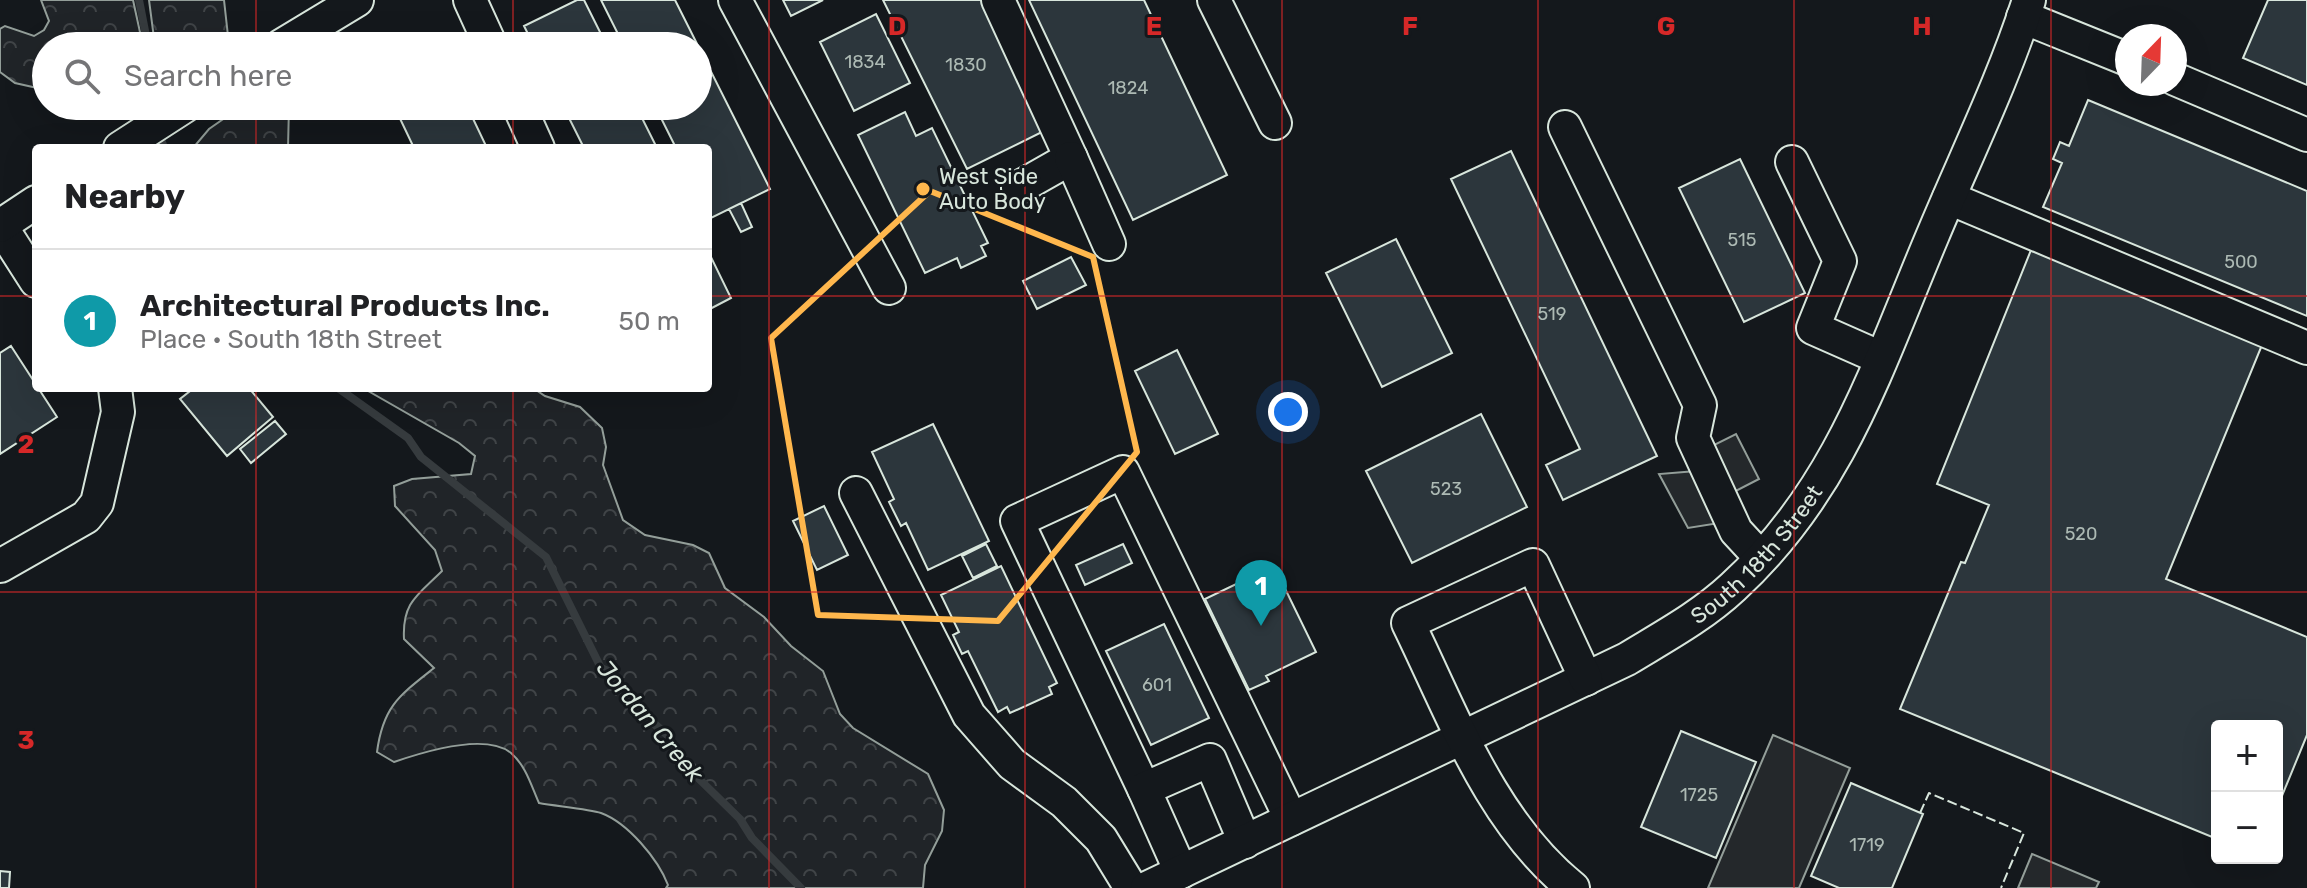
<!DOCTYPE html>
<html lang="en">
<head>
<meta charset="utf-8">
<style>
	:root { --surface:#fff; --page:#f2f2f2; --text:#202124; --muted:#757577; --line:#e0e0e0; --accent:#2563eb }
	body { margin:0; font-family:Rubik,sans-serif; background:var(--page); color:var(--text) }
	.controls { position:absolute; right:24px; bottom:24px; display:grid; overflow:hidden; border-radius:8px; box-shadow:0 8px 32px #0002 }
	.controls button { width:72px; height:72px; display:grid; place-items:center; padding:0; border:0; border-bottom:2px solid var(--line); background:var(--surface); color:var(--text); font:40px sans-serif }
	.compass { position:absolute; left:2115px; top:24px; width:72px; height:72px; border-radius:50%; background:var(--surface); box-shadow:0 8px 32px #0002; rotate:23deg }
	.you { position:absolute; left:1288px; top:412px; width:28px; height:28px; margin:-20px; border:6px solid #fff; border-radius:50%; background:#1a73e8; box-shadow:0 0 0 12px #1a73e833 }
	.badge { display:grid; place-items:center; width:52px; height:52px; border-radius:50%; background:var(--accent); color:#fff; font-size:26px; font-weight:700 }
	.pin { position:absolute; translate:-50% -66px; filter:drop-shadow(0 2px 4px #0008) }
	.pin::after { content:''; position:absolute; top:42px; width:28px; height:24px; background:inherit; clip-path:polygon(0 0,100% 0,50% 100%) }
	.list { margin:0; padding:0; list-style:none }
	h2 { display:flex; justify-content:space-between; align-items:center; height:104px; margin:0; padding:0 32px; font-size:34px }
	h2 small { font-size:26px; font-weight:400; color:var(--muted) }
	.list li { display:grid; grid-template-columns:52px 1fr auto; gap:24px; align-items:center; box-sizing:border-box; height:144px; padding:0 32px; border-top:2px solid var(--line) }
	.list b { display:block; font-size:30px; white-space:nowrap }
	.list p { margin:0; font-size:26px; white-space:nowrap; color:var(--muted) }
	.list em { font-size:26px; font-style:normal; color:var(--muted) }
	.icon { flex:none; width:44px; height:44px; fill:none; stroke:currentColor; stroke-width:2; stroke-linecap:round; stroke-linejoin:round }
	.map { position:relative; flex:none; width:2307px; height:888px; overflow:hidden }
	.search { position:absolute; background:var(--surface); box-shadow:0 8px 32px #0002; left:32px; top:32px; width:680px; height:88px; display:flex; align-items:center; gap:20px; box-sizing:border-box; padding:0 28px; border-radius:44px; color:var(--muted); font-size:30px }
	.panel { position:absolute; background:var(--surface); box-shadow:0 8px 32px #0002; left:32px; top:144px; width:680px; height:248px; border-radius:8px }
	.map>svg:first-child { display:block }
	.forest { fill:url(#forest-crowns); stroke:#939e99; stroke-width:2 }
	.parking { fill:#24282b; stroke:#939e99; stroke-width:2 }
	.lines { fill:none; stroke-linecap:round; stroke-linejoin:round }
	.stream { stroke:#363b3e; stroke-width:8 }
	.building { fill:#2c363c; stroke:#d8e6dc; stroke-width:2 }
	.minor-casing { stroke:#d8e6dc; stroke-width:36 }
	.minor { stroke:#14181c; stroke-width:32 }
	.fence { stroke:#d8e6dc; stroke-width:2; stroke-dasharray:10 4; stroke-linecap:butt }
	.marked { fill:none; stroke:#ffb74d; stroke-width:6; stroke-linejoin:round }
	.grid { fill:none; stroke:#d62828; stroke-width:2; stroke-opacity:0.55 }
	.poi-dot { fill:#ffb74d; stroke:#14181c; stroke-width:3 }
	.labels { text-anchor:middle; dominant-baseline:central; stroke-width:6; stroke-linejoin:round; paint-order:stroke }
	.number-label { font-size:18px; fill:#adbab4 }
	.poi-label { font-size:22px; fill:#d8e6dc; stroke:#14181c; text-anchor:start }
	.street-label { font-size:22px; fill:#d8e6dc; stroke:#14181c }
	.water-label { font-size:24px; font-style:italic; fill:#d8e6dc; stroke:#14181c }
	.grid-label { font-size:26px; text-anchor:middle; font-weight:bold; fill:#d62828; stroke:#14181c; stroke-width:6; stroke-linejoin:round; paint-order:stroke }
</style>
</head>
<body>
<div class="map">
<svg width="2307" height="888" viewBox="0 0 2307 888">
	<defs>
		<pattern id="forest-crowns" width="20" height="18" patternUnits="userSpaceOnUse" patternTransform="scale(2)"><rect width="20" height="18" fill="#202428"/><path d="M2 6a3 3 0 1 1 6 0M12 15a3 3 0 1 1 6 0" fill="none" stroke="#404447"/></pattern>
	</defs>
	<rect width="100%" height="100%" fill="#14181c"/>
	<path class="forest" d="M41 0H133L143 46H46V90L15 83 0 72V29L5 26 34 36 44 30 49 21Z
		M149 0H224L228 36 224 44 155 46Z
		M242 106H289L288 148H193L209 129Z
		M363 388H533L545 396 580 407 602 428 606 447 603 465 623 520 645 535 693 545 709 553 725 588 764 617 791 646 823 671 840 714 853 728 928 774 944 810 942 831 925 865 923 888H666L668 885C658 859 628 823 601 813 589 809 555 806 539 803 531 785 526 766 511 753 485 732 423 752 394 762L377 752C383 706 400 695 434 668L404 639C402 602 418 595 442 571L435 550 395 506 394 486 412 479 471 474 475 456 459 443Z"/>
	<path class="parking" d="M1736 434 1759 479 1722 498 1732 521 1688 528 1659 474 1708 470 1700 452Z
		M1773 735 1850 768 1799 888H1708Z
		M2032 854 2099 882 2096 888H2018Z"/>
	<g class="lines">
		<path class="stream" d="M139 0 148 46
			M158 130 164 148
			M338 388 408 438 421 457 546 557 601 668 613 673 629 701 666 734 694 774 740 819 752 838 801 888"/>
	</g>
	<path class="building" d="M577 0H584L607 46H534L524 26Z
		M601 0H675L770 189 711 218 708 148H676L655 106H698V46H624Z
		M783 0H823L791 16Z
		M883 0H984L1048 129 967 169Z
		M1029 0H1144L1227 175 1133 220Z
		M2268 0H2307V85L2243 58Z
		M876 14 910 83 854 111 820 42Z
		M2088 100 2307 191V316L2043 207 2062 163 2053 159 2060 142 2069 146Z
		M394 106H467L487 148H414Z
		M563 106H636L657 148H584Z
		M905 112 916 136 932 128 988 243 981 246 986 256 961 268 957 258 925 273 858 135Z
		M1511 151 1657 456 1563 500 1546 465 1580 449 1451 179Z
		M1740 159 1805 293 1744 322 1679 188Z
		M741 203 752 227 741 232 729 209Z
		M1396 239 1452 353 1382 387 1326 273Z
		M2031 250 2262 345 2166 579 2307 637V735L2277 808V726H2217V839L1900 709 1961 562 1965 563 1989 505 1937 484Z
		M708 251 731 298 708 310Z
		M1071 257 1086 285 1037 309 1023 281Z
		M11 346 57 417 0 454V353Z
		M1177 350 1218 434 1175 454 1135 371Z
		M194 388H249L273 417 227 456 180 399Z
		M1481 414 1527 507 1412 563 1366 471Z
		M275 421 286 434 251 463 240 449Z
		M933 424 989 541 928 570 906 523 901 526 889 502 894 499 872 452Z
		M824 506 848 555 817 570 793 521Z
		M986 544 997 566 973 578 962 556Z
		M1123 544 1132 563 1085 585 1076 565Z
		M1001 566 1057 683 1049 687 1052 694 1010 713 1007 707 998 712 968 651 962 654 953 635 959 632 941 595Z
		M1274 566 1316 652 1266 676 1269 681 1249 690 1205 599Z
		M1164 624 1209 718 1151 745 1106 651Z
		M1681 731 1756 762 1716 858 1641 827Z
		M1851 783 1923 814 1892 888H1839L1811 876Z
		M0 871 10 872 9 888H0Z"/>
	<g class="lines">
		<g class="minor-casing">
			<g id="minor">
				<path d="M470 0 491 46"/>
				<path d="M735 0 889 288"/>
				<path d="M998 0 1071 158 1018 188"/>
				<path d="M1214 0 1275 123"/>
				<path d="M2023 17 2127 59"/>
				<path d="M281 46 357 0"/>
				<path d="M2175 79 2307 135"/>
				<path d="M519 106 538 148"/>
				<path d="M1565 127 1700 405 1693 438 1736 531 1761 558"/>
				<path d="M120 148 185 106"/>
				<path d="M1071 158 1109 244"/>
				<path d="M1792 162 1840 261 1813 328 1881 358"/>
				<path d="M1949 198 2307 348"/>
				<path d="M0 225 36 281"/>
				<path d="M0 226 36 202"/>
				<path d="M856 493 969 715 1012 764 1064 802 1101 839 1131 888"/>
				<path d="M0 566 86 517 97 503 118 412 115 388"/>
				<path d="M1144 789 1017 521 1123 472 1291 819"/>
				<path d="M1181 872 1144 789 1210 760 1245 842"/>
				<path id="s1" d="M1147 888 1627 659C1663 637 1702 616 1733 587 1840 489 1877 367 1932 237 1965 158 2003 81 2029 0"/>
				<path d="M1573 888C1491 822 1453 715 1408 623L1533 565 1586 679"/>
			</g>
		</g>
		<use href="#minor" class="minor"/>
		<path class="fence" d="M1920 813 1929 793 2024 833 2001 888"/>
	</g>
	<path class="marked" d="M930 191 1093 257 1137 452 998 621 818 615 771 338Z"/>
	<path class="grid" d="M256 0V46M513 0V46M769 0V888M1025 0V888M1282 0V888M1538 0V888M1794 0V888M2051 0V888M256 106V148M513 106V148M0 296H36M708 296H2307M256 388V888M513 388V888M0 592H2307"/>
	<circle class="poi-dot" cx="923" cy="189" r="8"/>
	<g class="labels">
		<g class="number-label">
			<text x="865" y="62">1834</text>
			<text x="966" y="65">1830</text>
			<text x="1128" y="88">1824</text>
			<text x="1742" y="240">515</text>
			<text x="2241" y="262">500</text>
			<text x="1552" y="314">519</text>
			<text x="1446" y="489">523</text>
			<text x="2081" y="534">520</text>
			<text x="1157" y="685">601</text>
			<text x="1699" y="795">1725</text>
			<text x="1867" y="845">1719</text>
		</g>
		<g class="poi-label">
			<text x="939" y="176">West Side<tspan x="939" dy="25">Auto Body</tspan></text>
		</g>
		<g class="street-label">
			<text stroke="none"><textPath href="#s1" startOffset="700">South 18th Street</textPath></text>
		</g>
		<g class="water-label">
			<text transform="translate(650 721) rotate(50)">Jordan Creek</text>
		</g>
	</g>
	<g class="grid-label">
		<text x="897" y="35">D</text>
		<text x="1154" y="35">E</text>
		<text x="1410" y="35">F</text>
		<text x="1666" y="35">G</text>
		<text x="1922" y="35">H</text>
		<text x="26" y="453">2</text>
		<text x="26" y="749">3</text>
	</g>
</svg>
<div class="controls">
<button>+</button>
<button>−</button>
</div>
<svg class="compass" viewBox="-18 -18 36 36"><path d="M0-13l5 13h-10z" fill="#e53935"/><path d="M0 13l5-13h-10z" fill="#757577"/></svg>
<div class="you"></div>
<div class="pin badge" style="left:1261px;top:626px;background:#0f9aa8">1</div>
<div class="search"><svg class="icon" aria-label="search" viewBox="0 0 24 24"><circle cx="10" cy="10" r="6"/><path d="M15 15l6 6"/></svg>Search here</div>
<section class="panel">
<h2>Nearby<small></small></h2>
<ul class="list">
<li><span class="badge" style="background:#0f9aa8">1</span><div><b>Architectural Products Inc.</b><p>Place · South 18th Street</p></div><em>50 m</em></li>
</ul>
</section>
</div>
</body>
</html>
